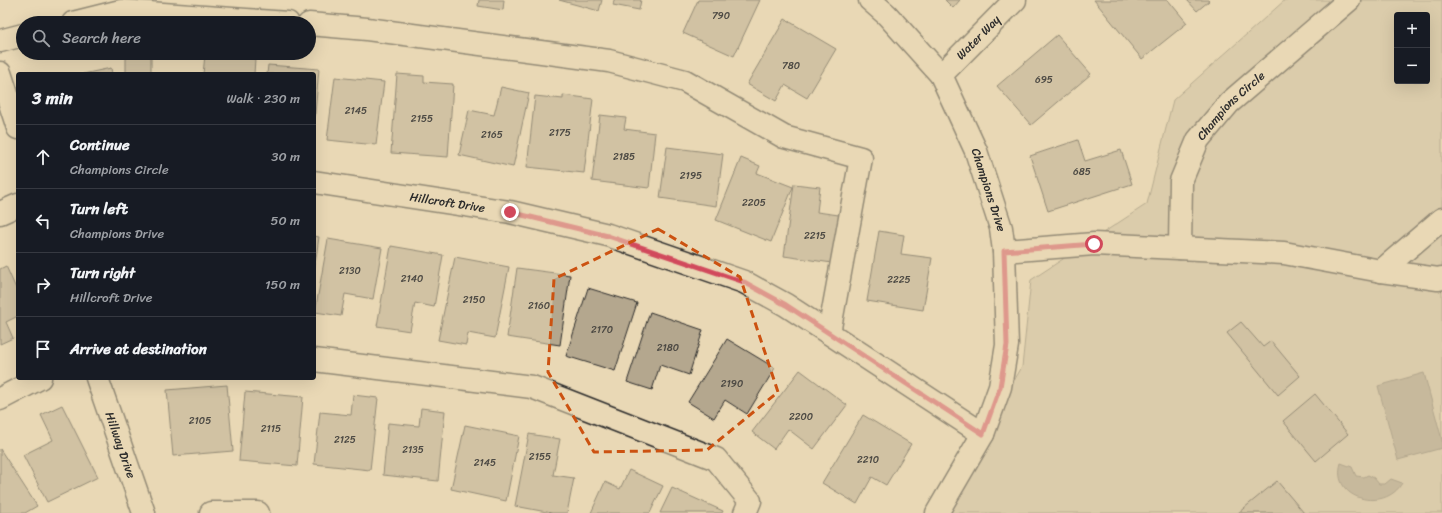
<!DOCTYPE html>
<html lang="en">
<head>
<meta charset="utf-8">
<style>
	:root { --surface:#171b24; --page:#242831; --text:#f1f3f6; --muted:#9ea1a6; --line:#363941 }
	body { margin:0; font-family:Sriracha,sans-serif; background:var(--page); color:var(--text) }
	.controls { position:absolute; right:12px; top:12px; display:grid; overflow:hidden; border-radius:4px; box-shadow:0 4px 16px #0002 }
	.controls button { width:36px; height:36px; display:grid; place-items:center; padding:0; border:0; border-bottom:1px solid var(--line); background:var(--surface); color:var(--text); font:20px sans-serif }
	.stop { position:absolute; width:12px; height:12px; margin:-9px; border:3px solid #d1495b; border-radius:50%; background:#fff }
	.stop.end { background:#d1495b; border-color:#fff; box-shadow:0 1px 4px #0008 }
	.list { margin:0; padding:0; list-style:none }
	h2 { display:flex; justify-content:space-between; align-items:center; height:52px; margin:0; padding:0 16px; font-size:17px }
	h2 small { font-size:13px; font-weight:400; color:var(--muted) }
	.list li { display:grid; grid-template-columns:26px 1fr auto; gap:12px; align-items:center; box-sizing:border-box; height:64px; padding:0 16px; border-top:1px solid var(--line) }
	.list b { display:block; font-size:15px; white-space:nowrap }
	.list p { margin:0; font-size:13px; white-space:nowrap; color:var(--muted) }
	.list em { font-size:13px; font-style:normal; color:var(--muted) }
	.icon { flex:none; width:22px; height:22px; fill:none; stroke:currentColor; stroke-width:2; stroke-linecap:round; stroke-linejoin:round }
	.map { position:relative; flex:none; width:1442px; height:513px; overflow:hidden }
	.search { position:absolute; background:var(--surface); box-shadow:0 4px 16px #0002; left:16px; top:16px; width:300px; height:44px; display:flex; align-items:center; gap:10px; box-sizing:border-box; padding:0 14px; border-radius:22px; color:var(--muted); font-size:15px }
	.panel { position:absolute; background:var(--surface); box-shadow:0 4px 16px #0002; left:16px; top:72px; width:300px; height:308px; border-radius:4px }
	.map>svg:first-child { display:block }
	.green { fill:#cabc9f; stroke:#7a7465; fill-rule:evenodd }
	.water { fill:#9e937f; stroke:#70695d }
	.building { fill:#b4a78e; stroke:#2b2b2b }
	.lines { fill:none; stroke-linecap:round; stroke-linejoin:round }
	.minor-casing { stroke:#2b2b2b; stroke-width:25 }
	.minor { stroke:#e9d8b5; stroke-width:22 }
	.route { stroke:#d1495b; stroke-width:5 }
	.marked { fill:none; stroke:#cc5211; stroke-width:3; stroke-dasharray:8 5; stroke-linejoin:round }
	.labels { text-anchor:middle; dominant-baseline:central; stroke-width:3; stroke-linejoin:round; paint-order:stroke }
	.number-label { font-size:10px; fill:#4d4a44 }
	.street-label { font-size:12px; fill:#2b2b2b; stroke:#e9d8b5 }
</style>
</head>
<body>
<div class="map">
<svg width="1442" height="513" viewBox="0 0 1442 513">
	<rect width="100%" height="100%" fill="#e9d8b5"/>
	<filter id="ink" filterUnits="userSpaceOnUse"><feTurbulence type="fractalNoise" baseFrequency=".025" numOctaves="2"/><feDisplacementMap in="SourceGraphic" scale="8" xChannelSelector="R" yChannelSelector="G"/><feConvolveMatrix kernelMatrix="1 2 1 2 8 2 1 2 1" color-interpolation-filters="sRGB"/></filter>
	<g filter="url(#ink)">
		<path class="green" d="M1285 0H1442V513H947L983 434 1022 367 1031 280 1147 204 1173 100ZM1397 15H1427V81H1397Z"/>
		<path class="water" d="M1424 373 1442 440V448L1398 460 1378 386Z
			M1341 463 1352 467 1356 476 1364 477 1368 475 1374 478 1379 484H1385L1391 479 1402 483C1385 513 1330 500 1341 463Z"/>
		<path class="building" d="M479 0H504L503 10 478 6Z
			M559 0H602L599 11Z
			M614 0H641L639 10 613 5Z
			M698 0H760L734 56 683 33Z
			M945 0H960L953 8Z
			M1094 0H1168L1187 23 1142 59Z
			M1187 0H1208L1209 1 1197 11Z
			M785 19 836 49 807 98 785 85 776 101 747 84Z
			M1057 35 1091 74 1031 125 997 86Z
			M126 53H151V74H126Z
			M205 55 255 59 254 74H203Z
			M268 65 319 69 314 125V74H267Z
			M111 68 112 74H83Z
			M397 74 424 76V82L453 84 448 157 391 153Z
			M335 77 384 82 376 145 327 140Z
			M501 87 529 93 513 167 459 155 469 110 494 115Z
			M563 95 593 99 584 173 527 167 535 96 563 99Z
			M600 115 626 118 624 129 655 133 649 188 592 181Z
			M1078 140 1085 161 1121 150 1132 184 1048 211 1030 156Z
			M667 147 723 154 716 206 660 198Z
			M741 158 760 166 757 173 793 187 771 242 716 220Z
			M794 184 820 187 817 212 846 216 839 264 784 256Z
			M879 231 904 235 901 254 932 258 923 310 867 301Z
			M314 236 319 237 314 272Z
			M328 239 382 248 373 299 345 294 341 316 315 312Z
			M391 246 443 255 434 307 415 303 410 331 377 326Z
			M455 257 509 267 495 338 468 333 466 345 438 340Z
			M6 266 18 293V316L6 322 13 338 0 344V269Z
			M517 268 570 275 560 345 507 337Z
			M588 288 637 303 615 371 566 356Z
			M650 312 703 330 689 375 660 365 652 390 627 382Z
			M1241 322 1263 347 1271 341 1300 376 1278 395 1227 333Z
			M727 339 775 368 747 414 725 400 714 418 688 402Z
			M800 370 847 405 814 449 788 429 774 449 752 432Z
			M227 385 233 451 173 456 167 390Z
			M245 392 303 397 297 466 239 461Z
			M1315 394 1348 434 1316 461 1283 421Z
			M353 395 378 398 370 470 314 464 320 412 351 415Z
			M62 405 98 477 47 502 23 455 53 440 41 415Z
			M421 408 445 411 438 481 383 475 388 423 419 426Z
			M863 415 911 444 886 485 872 477 857 504 822 483Z
			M465 425 519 436 506 501 451 489Z
			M529 434 560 439 553 475 574 478 567 513H552L515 506Z
			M0 449 37 506 25 513H0Z
			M629 470 663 486 650 513H591L605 482 620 489Z
			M1277 481 1304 513H1238Z
			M672 488 723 511 722 513H660Z"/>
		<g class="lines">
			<g class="minor-casing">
				<g id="minor">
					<path id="s1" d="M870 0 887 15 941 75 976 151 1001 228 1004 251 1007 345 1000 387 983 434 937 513"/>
					<path d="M73 23 121 11 288 23"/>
					<path d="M309 24 367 29 609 61 685 81 784 137 861 158 829 333"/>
					<path d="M0 41 23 35"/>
					<path d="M0 73 18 128"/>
					<path id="s2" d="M941 75 1015 0"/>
					<path id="s3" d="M314 182 510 212 608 235 744 282 786 305 983 434"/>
					<path d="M0 213 18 205"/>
					<path id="s4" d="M1180 248 1181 181 1198 140 1229 103 1349 0"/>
					<path d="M1004 251 1094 244 1284 253 1381 271 1438 279 1442 278"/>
					<path d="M1381 271 1442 219"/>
					<path d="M314 360 532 387 716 459 750 501 745 513"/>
					<path id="s5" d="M97 378 144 513"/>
					<path d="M0 399 40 378"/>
					<path d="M211 513H258"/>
				</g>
			</g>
			<use href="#minor" class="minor"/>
		</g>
	</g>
	<g class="lines" filter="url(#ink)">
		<path class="route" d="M510 212 608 236 744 282 786 305 983 434 1000 387 1007 345 1004 251 1094 244"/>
	</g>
	<path d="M0 0H1442V513H0ZM658 229 740 277 778 392 707 450 594 452 548 372 554 279Z" fill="#e9d8b5" fill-opacity=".55" fill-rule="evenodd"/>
	<path class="marked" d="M658 229 740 277 778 392 707 450 594 452 548 372 554 279Z"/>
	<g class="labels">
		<g class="number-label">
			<text x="721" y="16">790</text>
			<text x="791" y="66">780</text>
			<text x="1044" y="80">695</text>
			<text x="356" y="111">2145</text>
			<text x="422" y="119">2155</text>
			<text x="560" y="133">2175</text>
			<text x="492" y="135">2165</text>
			<text x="624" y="157">2185</text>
			<text x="1082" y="172">685</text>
			<text x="691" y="176">2195</text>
			<text x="754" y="203">2205</text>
			<text x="815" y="236">2215</text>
			<text x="350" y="271">2130</text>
			<text x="412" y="279">2140</text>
			<text x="899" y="280">2225</text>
			<text x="474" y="300">2150</text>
			<text x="539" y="306">2160</text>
			<text x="602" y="330">2170</text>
			<text x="668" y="348">2180</text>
			<text x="732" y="384">2190</text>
			<text x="801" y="417">2200</text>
			<text x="200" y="421">2105</text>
			<text x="271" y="429">2115</text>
			<text x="345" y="440">2125</text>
			<text x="413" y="450">2135</text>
			<text x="540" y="457">2155</text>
			<text x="868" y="460">2210</text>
			<text x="485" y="463">2145</text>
		</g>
		<g class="street-label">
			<text stroke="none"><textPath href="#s2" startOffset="53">Water Way</textPath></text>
			<text stroke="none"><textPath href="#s4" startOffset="159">Champions Circle</textPath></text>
			<text stroke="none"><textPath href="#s1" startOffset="228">Champions Drive</textPath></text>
			<text stroke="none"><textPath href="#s3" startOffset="135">Hillcroft Drive</textPath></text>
			<text stroke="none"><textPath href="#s5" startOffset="71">Hillway Drive</textPath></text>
		</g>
	</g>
</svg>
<div class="controls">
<button>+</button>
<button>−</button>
</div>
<div class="stop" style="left:1094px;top:244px"></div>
<div class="stop end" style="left:510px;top:212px"></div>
<div class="search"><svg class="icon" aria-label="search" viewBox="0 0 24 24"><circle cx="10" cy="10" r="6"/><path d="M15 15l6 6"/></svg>Search here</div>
<section class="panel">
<h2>3 min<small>Walk · 230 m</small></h2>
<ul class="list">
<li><svg class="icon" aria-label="ahead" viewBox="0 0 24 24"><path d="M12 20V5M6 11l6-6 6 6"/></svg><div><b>Continue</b><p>Champions Circle</p></div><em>30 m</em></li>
<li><svg class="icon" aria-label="left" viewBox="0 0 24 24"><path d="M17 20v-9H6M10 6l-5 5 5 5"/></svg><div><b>Turn left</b><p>Champions Drive</p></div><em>50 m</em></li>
<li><svg class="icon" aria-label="right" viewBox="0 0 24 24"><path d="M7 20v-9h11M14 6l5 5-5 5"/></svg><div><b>Turn right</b><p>Hillcroft Drive</p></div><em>150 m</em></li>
<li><svg class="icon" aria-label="arrive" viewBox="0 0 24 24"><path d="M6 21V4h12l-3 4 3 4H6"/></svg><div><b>Arrive at destination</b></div></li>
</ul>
</section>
</div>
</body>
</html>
